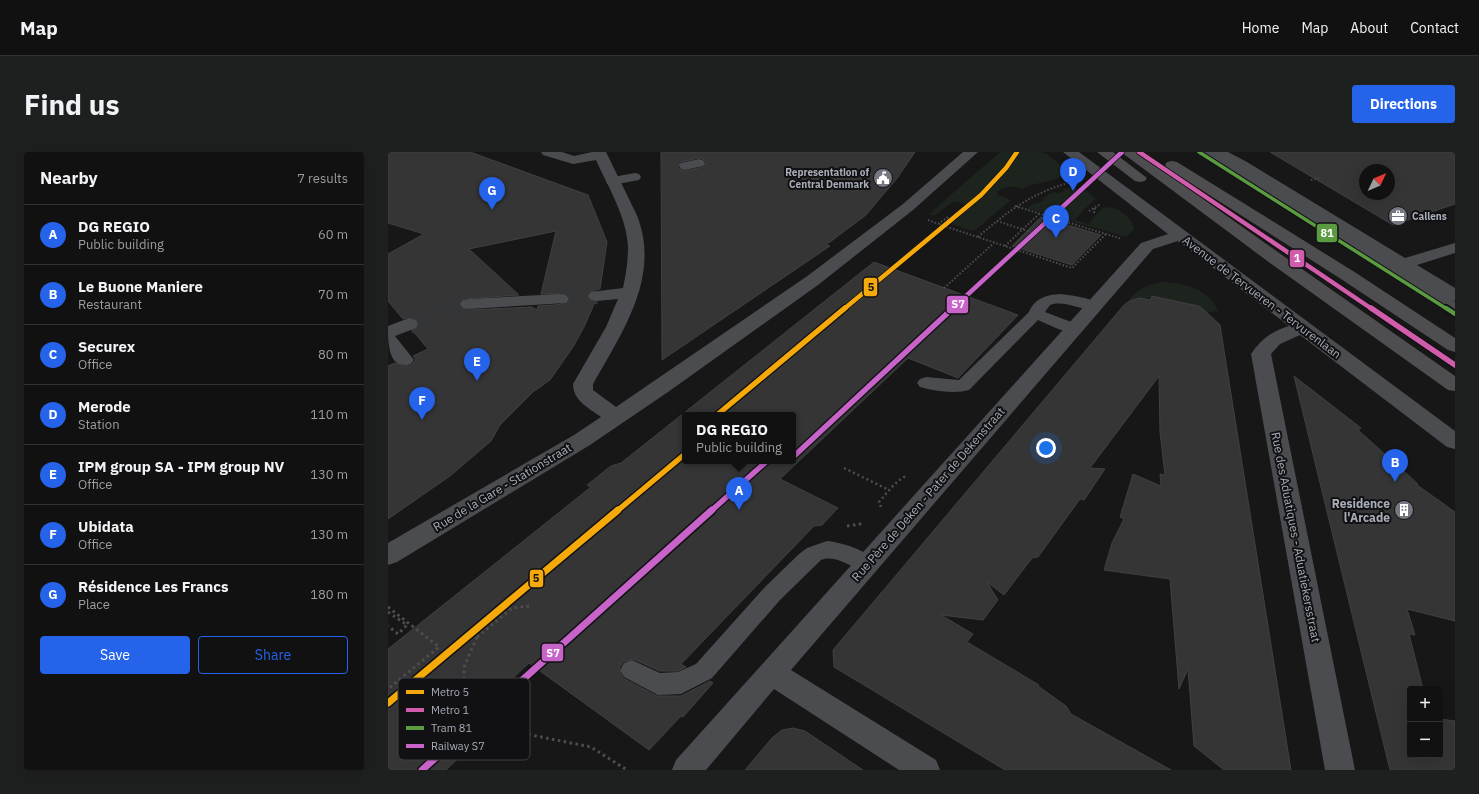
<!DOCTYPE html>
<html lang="en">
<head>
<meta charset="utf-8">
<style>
	:root { --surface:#111; --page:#1e1f1f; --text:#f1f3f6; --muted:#9c9d9f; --line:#303131; --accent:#2563eb }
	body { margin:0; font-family:"IBM Plex Sans",sans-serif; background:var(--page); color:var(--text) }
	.controls { position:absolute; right:12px; bottom:12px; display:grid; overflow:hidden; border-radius:4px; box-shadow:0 4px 16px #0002 }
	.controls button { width:36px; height:36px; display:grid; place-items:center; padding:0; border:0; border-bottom:1px solid var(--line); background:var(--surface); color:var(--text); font:20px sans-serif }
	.compass { position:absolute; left:971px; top:12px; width:36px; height:36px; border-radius:50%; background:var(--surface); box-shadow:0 4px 16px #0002; rotate:46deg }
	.you { position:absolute; left:658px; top:296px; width:14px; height:14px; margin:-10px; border:3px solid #fff; border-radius:50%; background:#1a73e8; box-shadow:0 0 0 6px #1a73e833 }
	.badge { display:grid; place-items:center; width:26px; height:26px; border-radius:50%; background:var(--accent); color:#fff; font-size:13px; font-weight:700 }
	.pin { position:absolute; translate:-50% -33px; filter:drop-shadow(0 1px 2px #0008) }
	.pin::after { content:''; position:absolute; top:21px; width:14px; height:12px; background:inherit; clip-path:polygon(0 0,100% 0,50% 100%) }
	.popup { position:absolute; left:294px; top:260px; width:114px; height:52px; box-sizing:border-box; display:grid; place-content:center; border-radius:4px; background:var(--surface); filter:drop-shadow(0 1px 3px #0005); font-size:13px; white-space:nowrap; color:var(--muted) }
	.popup b { font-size:15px; color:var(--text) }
	.popup::after { content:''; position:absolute; left:50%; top:100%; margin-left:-8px; border:8px solid transparent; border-top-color:var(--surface) }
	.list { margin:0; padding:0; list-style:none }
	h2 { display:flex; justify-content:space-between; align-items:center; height:52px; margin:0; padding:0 16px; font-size:17px }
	h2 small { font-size:13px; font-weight:400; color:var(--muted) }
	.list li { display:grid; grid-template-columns:26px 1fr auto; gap:12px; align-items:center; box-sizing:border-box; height:60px; padding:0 16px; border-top:1px solid var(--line) }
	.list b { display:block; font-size:15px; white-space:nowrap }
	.list p { margin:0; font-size:13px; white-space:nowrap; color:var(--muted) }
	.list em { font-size:13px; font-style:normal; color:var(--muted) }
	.actions { display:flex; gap:8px; padding:12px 16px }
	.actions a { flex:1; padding:9px 0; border:1px solid var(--accent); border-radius:4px; text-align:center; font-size:14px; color:var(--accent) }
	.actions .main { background:var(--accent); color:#fff }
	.map { position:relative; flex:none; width:1067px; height:618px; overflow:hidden; border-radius:4px }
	header { display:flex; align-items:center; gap:24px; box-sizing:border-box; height:56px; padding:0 20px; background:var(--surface); border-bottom:1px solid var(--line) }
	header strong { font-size:19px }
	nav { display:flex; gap:22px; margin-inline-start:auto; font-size:14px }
	.intro { display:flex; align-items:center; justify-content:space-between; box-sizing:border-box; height:96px; padding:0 24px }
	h1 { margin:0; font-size:28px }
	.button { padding:10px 18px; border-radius:4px; background:var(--accent); color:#fff; font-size:14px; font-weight:700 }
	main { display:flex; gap:24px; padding:0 24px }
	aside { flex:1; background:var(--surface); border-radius:4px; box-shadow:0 4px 16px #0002 }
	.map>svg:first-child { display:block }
	.green { fill:#1d241e }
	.building { fill:#353536; stroke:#3f4043; fill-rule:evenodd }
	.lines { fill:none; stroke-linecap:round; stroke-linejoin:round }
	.street-tunnel-far1 { stroke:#343537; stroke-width:16; stroke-dasharray:16 8; stroke-linecap:butt }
	.street-tunnel { stroke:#343537; stroke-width:20; stroke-dasharray:20 10; stroke-linecap:butt }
	.path-far2 { stroke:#4d4e52; stroke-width:2; stroke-dasharray:1.5 2; stroke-linecap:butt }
	.path-far1 { stroke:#4d4e52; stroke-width:2.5; stroke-dasharray:2 3; stroke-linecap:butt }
	.path { stroke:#4d4e52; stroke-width:3; stroke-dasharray:2.5 3.5; stroke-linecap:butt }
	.lane { fill:#4b4c50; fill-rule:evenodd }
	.street { fill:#4b4c50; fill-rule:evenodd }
	.highway { fill:#4e4e51; fill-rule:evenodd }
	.rail-1-far2-casing { stroke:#111113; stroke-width:6 }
	.rail-1-far1-casing { stroke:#111113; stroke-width:8 }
	.rail-1-casing { stroke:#111113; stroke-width:10 }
	.rail-1-far2 { stroke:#c863ca; stroke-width:4.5 }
	.rail-1-far1 { stroke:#c863ca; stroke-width:5.5 }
	.rail-1 { stroke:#c863ca; stroke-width:7 }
	.tram-1-far1-casing { stroke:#111113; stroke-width:5.5 }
	.tram-1-casing { stroke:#111113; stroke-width:8 }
	.tram-1-far1 { stroke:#5a9a41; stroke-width:3.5 }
	.tram-1 { stroke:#5a9a41; stroke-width:4.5 }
	.metro-1-far2-casing { stroke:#111113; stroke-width:6 }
	.metro-1-far1-casing { stroke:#111113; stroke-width:8 }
	.metro-1-casing { stroke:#111113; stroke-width:10 }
	.metro-2-far1-casing { stroke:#111113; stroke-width:6 }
	.metro-2-casing { stroke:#111113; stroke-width:8 }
	.metro-1-far2 { stroke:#f6a90b; stroke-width:4.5 }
	.metro-1-far1 { stroke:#f6a90b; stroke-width:5.5 }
	.metro-1 { stroke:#f6a90b; stroke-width:7 }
	.metro-2-far1 { stroke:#d25cac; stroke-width:4.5 }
	.metro-2 { stroke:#d25cac; stroke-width:5.5 }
	.labels { text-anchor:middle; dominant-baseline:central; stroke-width:4; stroke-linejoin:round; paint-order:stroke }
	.far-poi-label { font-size:10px; font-weight:bold; fill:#a8adb8; stroke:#111113; text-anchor:end }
	.street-label { font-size:12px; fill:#a8adb8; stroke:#111113 }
	.poi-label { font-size:12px; font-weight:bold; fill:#a8adb8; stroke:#111113; text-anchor:end }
	.key { fill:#111113; stroke:#3e4045; stroke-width:1 }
	.key-label { font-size:11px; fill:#a8adb8 }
	.line-badge { stroke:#111113; stroke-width:1.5 }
	.badge-label { font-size:11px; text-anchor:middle; font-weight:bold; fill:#fff }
	.pale-badge-label { font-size:11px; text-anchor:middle; font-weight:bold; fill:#111 }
</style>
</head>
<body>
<header>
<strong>Map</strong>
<nav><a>Home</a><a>Map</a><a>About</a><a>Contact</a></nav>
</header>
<div class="intro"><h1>Find us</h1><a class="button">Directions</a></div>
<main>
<aside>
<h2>Nearby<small>7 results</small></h2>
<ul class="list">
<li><span class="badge">A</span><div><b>DG REGIO</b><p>Public building</p></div><em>60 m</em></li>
<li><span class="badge">B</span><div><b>Le Buone Maniere</b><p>Restaurant</p></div><em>70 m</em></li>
<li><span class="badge">C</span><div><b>Securex</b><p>Office</p></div><em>80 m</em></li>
<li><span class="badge">D</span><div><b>Merode</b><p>Station</p></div><em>110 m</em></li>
<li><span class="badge">E</span><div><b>IPM group SA - IPM group NV</b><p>Office</p></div><em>130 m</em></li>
<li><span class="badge">F</span><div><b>Ubidata</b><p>Office</p></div><em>130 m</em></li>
<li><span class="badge">G</span><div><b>Résidence Les Francs</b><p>Place</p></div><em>180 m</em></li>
</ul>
<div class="actions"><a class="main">Save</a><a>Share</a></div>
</aside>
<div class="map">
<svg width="1067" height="618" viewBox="0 0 1067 618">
	<rect width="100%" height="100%" fill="#171717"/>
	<path class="green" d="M612 0H653L660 3 680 19C667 33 645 29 635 37 625 34 618 33 609 40L610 43 623 48 586 79 563 72 583 54 566 49 546 64 541 62Z
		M684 36 699 39 707 47 686 68 700 72C704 68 710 59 716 56 728 52 745 67 746 77L738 85 639 56 647 51H650L656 48 653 47 666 40 670 41 677 39 675 37Z
		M774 130C797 131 821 137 830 159 822 161 816 162 811 155L764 144C757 150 747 145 739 151 747 137 760 133 774 130Z"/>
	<path class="building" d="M0 0H82L200 43 219 90 212 137 203 139 199 143 202 149 207 150 196 175 185 195 162 228 145 240 112 273 103 289 62 324 0 367V214L7 211 15 214 23 213 28 208 25 204 40 197 25 179 29 177 31 173 29 167 21 165 15 167 0 149V102L36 82 0 71ZM168 79 153 142H178L182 147 179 152 150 154 149 158 144 155 81 158 74 157 70 152 75 147 131 143 81 97Z
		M273 0H527L510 25 478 63 438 93 442 94 274 208ZM311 6 315 7 318 10 315 15 297 19 293 18 290 15 293 10Z
		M882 0H1067V52L1005 73ZM977 18H1001V42H977Z
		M653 65 713 83 684 113 624 94Z
		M486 110 630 163 570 226 520 206 392 327 450 356 434 373 426 374 293 512 298 515 290 519H272L245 507 235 510 231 517 235 526 269 544H293L322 529 325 531 295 565 293 564 261 598 141 511 88 560 106 572 58 618H0V497L203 335 199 333 223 314 233 311ZM297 263H405V309H297Z
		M764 144 810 154 815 157 832 173 903 618H836L806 594 800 517 791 537 782 427 716 418 724 391 736 367 732 365 745 322 773 334 772 322 777 323 772 280 771 224 702 316 717 317 696 348 692 347 650 405 644 406 616 443 599 430 610 448 595 468 553 463 585 482 579 490 651 533 650 534 678 554 683 562 783 618H617L446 515 445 498 736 153 742 149 752 146 762 148Z
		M906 224 973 276 970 278 1030 332 1029 333 1067 360V469L1019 457 1027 483 1021 482 1035 537H1022V603H1052V567L1067 569V618H1002Z
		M405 576 417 579 475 618H357L384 586 394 578Z"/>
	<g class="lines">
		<path class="street-tunnel-far1" d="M172 147 209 144
			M63 157 81 152"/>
		<path class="street-tunnel" d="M21 172 66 156"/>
		<path class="path-far2" d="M923 28 931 26
			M627 54 734 87
			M701 59 713 52
			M706 61 707 56
			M560 65 550 72 684 116 718 82
			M559 67 568 65
			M540 68 550 72
			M609 69 643 80
			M590 85C620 59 645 40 684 30
			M617 94 651 62
			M556 136 606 91"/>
		<path class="path-far1" d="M456 316 501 338
			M493 355 491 350C499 341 506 331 516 325L519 326"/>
		<path class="path" d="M459 374 472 372 475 374
			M0 455 51 495 0 537
			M0 460 19 473 10 482 0 474
			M89 485 124 456 142 454
			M0 550 80 483 89 485 76 515V555L103 575 203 595 239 618"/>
		<path class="lane" d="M811 0H825L1067 150V162L1061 160 813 3Z
			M311 7 315 8 317 11 315 14 297 18 293 17 291 14 293 11Z
			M247 21 251 22 253 25 251 28 224 33 219 32 218 29 219 26Z
			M672 142C682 143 707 146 713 154L711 157C695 161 679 147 662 153L657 160 691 173 693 176 691 179C678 183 662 173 650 168L581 238C567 242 546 239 532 235L529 231 532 227 538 225 571 228 641 160C647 146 658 143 672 142Z
			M439 389C453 390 482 399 489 412L486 418 478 420C463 416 449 402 433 408L392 448 324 526 293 542 270 543 236 525 232 518 236 511 244 508 272 521 290 520 308 512 376 436 411 402 419 396Z"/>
		<path class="street" d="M153 0H174L186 4 204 0H218C226 16 234 33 242 49 245 56 249 62 251 69 271 128 233 182 205 232V238L228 255 418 125 515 52 575 0H590L525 58 430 133 280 240 202 293 9 410 0 413V391L186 283 213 265C201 256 185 249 185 232L218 175 230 147 209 149 203 148 200 144 203 140 235 136C238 122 240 109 240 95 239 65 220 35 208 8L185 12 155 3Z
			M675 0H691L1067 279V297L1059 295 912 183 892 192 883 202 967 618H937L863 202C873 187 884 179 901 174L790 89 765 97 403 518 548 608 552 618H511L386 537 318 618H284L288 608 753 91 780 82Z
			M822 0H840L859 10 1017 106 1067 91V101L1029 113 1067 136V149L1061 148 849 16 824 3Z
			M172 142 178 143 181 147 178 151 81 157 75 156 72 152 75 148 81 147Z
			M21 166 28 168 30 172 28 176 7 184 26 208 23 212C0 219 0 190 0 174Z"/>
		<path class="highway" d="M709 0H725L759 26 757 29 752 30 747 29Z
			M733 0H749L894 103 1067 224V239L1060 238 882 111Z
			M784 9 789 10 965 119 1067 186V200L1060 198 953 127 779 16 777 13 779 10Z"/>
		<g class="rail-1-far2-casing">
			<path id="rail-1-far2" d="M564 157 734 0"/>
		</g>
		<g class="rail-1-far1-casing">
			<path id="rail-1-far1" d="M405 305 565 156
				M323 359 379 309"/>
		</g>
		<g class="rail-1-casing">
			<path id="rail-1" d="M34 618 324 358"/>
		</g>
		<use href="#rail-1-far2" class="rail-1-far2"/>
		<use href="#rail-1-far1" class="rail-1-far1"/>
		<use href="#rail-1" class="rail-1"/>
		<g class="tram-1-far1-casing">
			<path id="tram-1-far1" d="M811 0 1059 157"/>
		</g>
		<g class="tram-1-casing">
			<path id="tram-1" d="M1058 156 1067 162"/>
		</g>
		<use href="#tram-1-far1" class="tram-1-far1"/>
		<use href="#tram-1" class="tram-1"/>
		<g class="metro-1-far2-casing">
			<path id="metro-1-far2" d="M456 157 593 43 618 16 629 0"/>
		</g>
		<g class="metro-1-far1-casing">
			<path id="metro-1-far1" d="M329 263 457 156
				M229 359 297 302"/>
		</g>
		<g class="metro-1-casing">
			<path id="metro-1" d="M0 551 230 358"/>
		</g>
		<g class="metro-2-far1-casing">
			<path id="metro-2-far1" d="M751 0 984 157"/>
		</g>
		<g class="metro-2-casing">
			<path id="metro-2" d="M983 156 1067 213"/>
		</g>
		<use href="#metro-1-far2" class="metro-1-far2"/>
		<use href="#metro-1-far1" class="metro-1-far1"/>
		<use href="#metro-1" class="metro-1"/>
		<use href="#metro-2-far1" class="metro-2-far1"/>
		<use href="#metro-2" class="metro-2"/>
	</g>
	<defs>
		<g id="civic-disc" transform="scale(1)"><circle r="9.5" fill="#757880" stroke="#111113"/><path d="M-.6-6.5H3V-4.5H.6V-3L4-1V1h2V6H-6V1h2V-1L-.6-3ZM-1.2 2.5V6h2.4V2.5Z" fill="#fff"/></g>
		<g id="office-disc" transform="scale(1)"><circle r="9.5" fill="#757880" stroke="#111113"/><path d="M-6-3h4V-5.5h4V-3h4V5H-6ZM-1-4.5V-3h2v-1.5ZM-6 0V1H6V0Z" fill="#fff"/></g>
		<g id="building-disc" transform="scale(1)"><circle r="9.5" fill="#757880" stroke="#111113"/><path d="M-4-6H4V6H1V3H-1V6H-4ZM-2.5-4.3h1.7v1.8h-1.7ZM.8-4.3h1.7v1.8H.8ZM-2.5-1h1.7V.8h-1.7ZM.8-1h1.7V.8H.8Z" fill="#fff"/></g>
	</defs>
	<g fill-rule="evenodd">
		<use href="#civic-disc" x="495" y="26"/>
		<use href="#office-disc" x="1010" y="64"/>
		<use href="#building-disc" x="1016" y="358"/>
	</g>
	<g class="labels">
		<g class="far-poi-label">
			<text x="481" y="20">Representation of<tspan x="481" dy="12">Central Denmark</tspan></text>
			<text x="1024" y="64" text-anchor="start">Callens</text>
		</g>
		<g class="street-label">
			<text transform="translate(874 145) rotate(37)">Avenue de Tervueren - Tervurenlaan</text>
			<text transform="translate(114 335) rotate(-31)">Rue de la Gare - Stationstraat</text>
			<text transform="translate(540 342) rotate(-49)">Rue Père de Deken - Pater de Dekenstraat</text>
			<text transform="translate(908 385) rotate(79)">Rue des Aduatiques - Aduatiekersstraat</text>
		</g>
		<g class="poi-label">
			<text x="1002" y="351">Residence<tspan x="1002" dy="14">l'Arcade</tspan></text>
		</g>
	</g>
	<rect x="10" y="526" width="132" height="82" rx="6" class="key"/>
	<rect x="18" y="538" width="18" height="4" fill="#f6a90b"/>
	<rect x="18" y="556" width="18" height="4" fill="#d25cac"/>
	<rect x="18" y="574" width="18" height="4" fill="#5a9a41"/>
	<rect x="18" y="592" width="18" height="4" fill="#c863ca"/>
	<g class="key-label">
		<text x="43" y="544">Metro 5</text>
		<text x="43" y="562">Metro 1</text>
		<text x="43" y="580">Tram 81</text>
		<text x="43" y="598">Railway S7</text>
	</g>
	<g class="line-badge">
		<rect x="928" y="71" width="22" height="20" rx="4" fill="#5a9a41"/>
		<rect x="901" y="97" width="16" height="19" rx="4" fill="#d25cac"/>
		<rect x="475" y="125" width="15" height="20" rx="4" fill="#f6a90b"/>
		<rect x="558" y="143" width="23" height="19" rx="4" fill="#c863ca"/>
		<rect x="141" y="417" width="15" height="19" rx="4" fill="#f6a90b"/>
		<rect x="153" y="491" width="23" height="19" rx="4" fill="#c863ca"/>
	</g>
	<g class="badge-label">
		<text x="939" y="85">81</text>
		<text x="909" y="110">1</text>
		<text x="570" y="156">S7</text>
		<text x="165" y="505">S7</text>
	</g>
	<g class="pale-badge-label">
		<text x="483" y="139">5</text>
		<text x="148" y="430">5</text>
	</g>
</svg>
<div class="controls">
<button>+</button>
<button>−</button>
</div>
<svg class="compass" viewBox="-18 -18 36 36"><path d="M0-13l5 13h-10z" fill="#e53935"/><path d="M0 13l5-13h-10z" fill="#9c9d9f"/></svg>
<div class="you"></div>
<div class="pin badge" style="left:351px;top:358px">A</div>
<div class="popup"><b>DG REGIO</b>Public building</div>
<div class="pin badge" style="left:1007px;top:330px">B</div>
<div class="pin badge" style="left:668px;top:86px">C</div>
<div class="pin badge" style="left:685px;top:39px">D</div>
<div class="pin badge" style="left:89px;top:229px">E</div>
<div class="pin badge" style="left:34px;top:268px">F</div>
<div class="pin badge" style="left:104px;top:58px">G</div>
</div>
</main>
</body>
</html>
